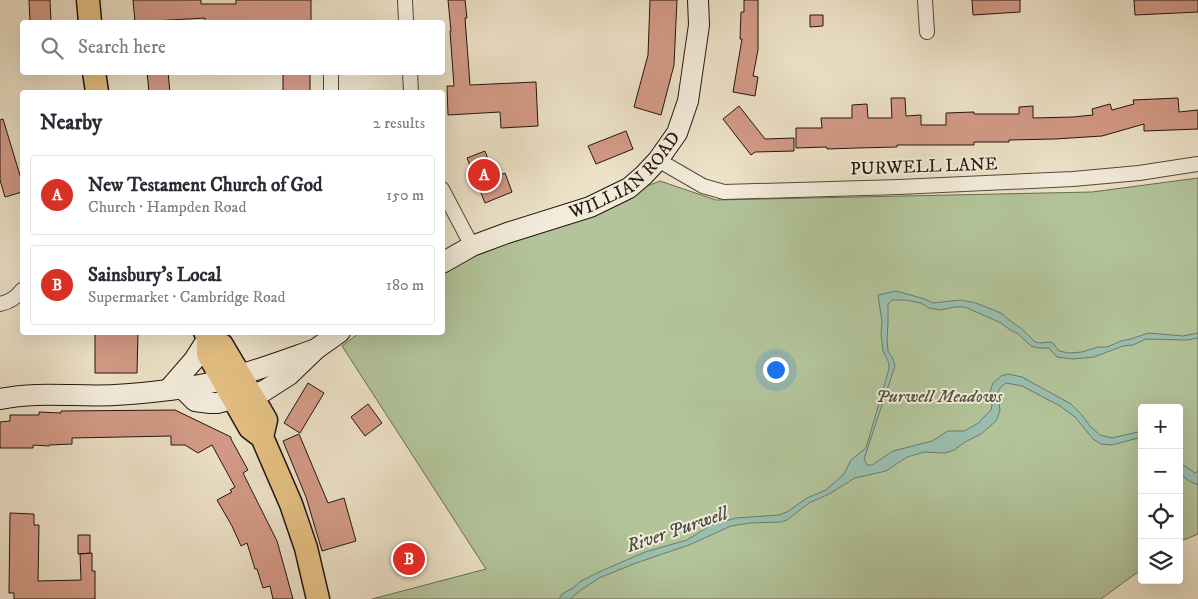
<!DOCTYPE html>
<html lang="en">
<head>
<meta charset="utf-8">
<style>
	:root { --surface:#fff; --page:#f7f7f7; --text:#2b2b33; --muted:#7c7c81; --line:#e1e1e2; --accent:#d93025 }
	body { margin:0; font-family:"IM FELL DW Pica",serif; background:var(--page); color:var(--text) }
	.controls { position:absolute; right:15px; bottom:15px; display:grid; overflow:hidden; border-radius:5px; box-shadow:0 5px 20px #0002 }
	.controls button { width:45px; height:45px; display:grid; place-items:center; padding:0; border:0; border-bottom:1px solid var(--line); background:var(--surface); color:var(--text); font:25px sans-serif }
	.you { position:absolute; left:775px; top:369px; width:18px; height:18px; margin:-12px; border:4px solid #fff; border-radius:50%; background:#1a73e8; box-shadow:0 0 0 8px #1a73e833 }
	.badge { display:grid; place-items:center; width:32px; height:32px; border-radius:50%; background:var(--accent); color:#fff; font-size:16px; font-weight:700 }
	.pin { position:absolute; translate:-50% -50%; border:2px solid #fff; box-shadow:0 1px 5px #0006 }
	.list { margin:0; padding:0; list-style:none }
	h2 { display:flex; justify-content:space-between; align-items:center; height:65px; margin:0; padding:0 20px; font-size:21px }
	h2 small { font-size:16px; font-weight:400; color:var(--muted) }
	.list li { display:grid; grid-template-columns:32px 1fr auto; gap:15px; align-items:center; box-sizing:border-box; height:80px; margin:0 10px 10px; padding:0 10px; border:1px solid var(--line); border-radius:5px }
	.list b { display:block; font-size:19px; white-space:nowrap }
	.list p { margin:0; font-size:16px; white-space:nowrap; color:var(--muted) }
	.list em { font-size:16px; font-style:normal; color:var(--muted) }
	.icon { flex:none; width:28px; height:28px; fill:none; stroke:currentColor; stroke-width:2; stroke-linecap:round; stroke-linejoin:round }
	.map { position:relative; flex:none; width:1198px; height:599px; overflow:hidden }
	.search { position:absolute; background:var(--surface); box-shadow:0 5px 20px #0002; left:20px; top:20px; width:425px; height:55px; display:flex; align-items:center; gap:12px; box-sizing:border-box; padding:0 18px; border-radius:5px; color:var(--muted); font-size:19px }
	.panel { position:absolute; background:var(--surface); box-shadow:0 5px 20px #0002; left:20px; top:90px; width:425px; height:245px; border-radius:5px }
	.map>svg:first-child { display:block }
	.green { fill:#b3c49a; stroke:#6a6c54 }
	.water { fill:#9abfaf; stroke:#6a7b6f }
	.building { fill:#d49a87; stroke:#21150e }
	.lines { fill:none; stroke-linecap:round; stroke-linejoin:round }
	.street-casing { stroke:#54483c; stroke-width:16 }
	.secondary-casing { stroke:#21150e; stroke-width:22 }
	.primary-casing { stroke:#21150e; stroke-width:25 }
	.street { stroke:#f3ecdb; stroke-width:14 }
	.secondary { stroke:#f3ecdb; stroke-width:20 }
	.primary { stroke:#e6c184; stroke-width:22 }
	.labels { text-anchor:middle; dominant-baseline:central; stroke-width:4; stroke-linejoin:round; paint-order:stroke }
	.street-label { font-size:18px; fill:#21150e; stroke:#f3ecdb }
	.park-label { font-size:18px; font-style:italic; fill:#54523f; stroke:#f3ecdb }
	.water-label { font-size:19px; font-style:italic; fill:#4b5046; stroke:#f3ecdb }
</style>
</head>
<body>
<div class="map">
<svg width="1198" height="599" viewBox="0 0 1198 599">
	<rect width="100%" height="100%" fill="#ede2c8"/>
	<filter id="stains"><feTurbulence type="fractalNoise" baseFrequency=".004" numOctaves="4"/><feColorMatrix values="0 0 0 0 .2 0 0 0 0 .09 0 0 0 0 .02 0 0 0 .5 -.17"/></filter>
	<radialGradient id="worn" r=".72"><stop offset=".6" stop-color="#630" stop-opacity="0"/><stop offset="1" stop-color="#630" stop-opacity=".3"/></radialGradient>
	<path class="green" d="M1198 178V534L1179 542V408H1142V569L1101 599H372L486 569 342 346 359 333 442 332 443 273 484 249 660 181 716 200 1092 192Z"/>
	<path class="water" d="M896 291 925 299 933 303 960 300 976 303 1001 313 1009 320 1022 329 1035 342 1040 343 1052 342 1059 351 1069 353 1082 352 1098 347H1107L1121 341 1131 339 1148 333 1183 336 1198 333V338L1187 340 1146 339 1133 345 1123 346 1094 357 1072 359 1057 357 1049 348H1039L1031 346 1017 333 1010 330 1001 323 965 307H955L941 310 929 308 921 303 905 300H892L888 304V323L887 340 888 351 893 359 895 366 864 459 867 465H872L893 451 932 441 948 431H964L977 424 991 410 992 405 990 392 993 383 1001 376 1008 374 1022 377 1071 404 1081 414 1090 426 1100 435 1112 438 1138 432H1142V439L1138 438 1112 445 1101 444 1093 439 1075 417 1060 406 1022 386 1006 383 1001 387 998 392 1000 411 996 421 981 434 965 442 954 450 945 453 924 452 907 457 886 471 855 478 829 494 809 503 787 520 780 522 750 523 731 526 689 545 636 563 599 578 581 590 570 599H559L562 594 573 588 581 581 599 572 645 552 687 540 711 525 736 518 779 515 787 512 807 498 826 490 844 474 851 460 866 448 889 369V363L883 351 881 334 882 322 878 295Z
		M1179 462 1195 473 1198 471V485L1189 481 1179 473Z"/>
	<path class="building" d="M29 0H50L51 22H30Z
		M133 0H201V4H236V0H311V22H205V18L135 22Z
		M448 0H465L467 18H465L470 85 536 82 538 126 501 128 500 112 448 115 447 86H454L450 31H451Z
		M650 0H677L674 65 661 115 634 107 648 55Z
		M744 0H758V50L753 76 758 77 755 96 733 92 742 39H740L741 12H744Z
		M972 0H1020V12L973 15Z
		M1134 0H1198V12L1135 15Z
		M810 15H823V26L810 27Z
		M147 72H168L170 92H149Z
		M283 72H310V92H283Z
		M891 98H905L906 116 921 115V125H946V113L974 112V114H1019V107L1033 106V118L1073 117 1093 115 1092 109 1110 104 1112 110 1134 104 1133 100 1178 98 1179 112 1198 110V129L1144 131V124L1102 136 1055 139 1009 140V142H974V145H897V147L857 148 827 149V147L796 148V128H822L821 118H852V105L867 104 868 118H892Z
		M739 106 765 139 794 138V151L755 152 751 155 723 119Z
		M3 119 22 182V192L5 197 0 180V120Z
		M626 131 633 149 596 164 588 146Z
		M485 151 495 177 505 173 512 192 485 203 467 158Z
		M95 332H138L137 373H95Z
		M308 383 324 393 300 433 284 423Z
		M368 404 382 423 365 436 351 417Z
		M175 410 231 437V439L248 470 243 473 277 541 293 599H273L270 586 263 588 257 569H255L247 543 241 546 232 526 217 500 232 492 230 490 235 487 212 445 198 453 185 445H171V436L72 438V444L49 445V446L33 445V448H0V422L10 421V415H39V412L61 413V411Z
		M299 434 328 503 344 498 356 541 322 551 306 497 283 441Z
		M10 513 34 514V525H39L38 581 81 580 80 554 92 553V571H95V599H14V593H9Z
		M78 535H90V553L78 554Z"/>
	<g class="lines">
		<g class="street-casing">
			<path id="street" d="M405 0 406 22
				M925 0 927 32
				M410 72 411 92
				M331 92V72
				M658 160 703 186 724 192 899 187 1073 179 1139 173 1198 164
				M442 189 472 246
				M0 304C10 302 16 298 22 290"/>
		</g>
		<g class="secondary-casing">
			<g id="secondary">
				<path id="s1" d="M442 263 472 246 507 233 590 207 629 188 644 175 658 160 677 133 688 101 699 25 698 0"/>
				<path d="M182 388 195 401 210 403H217L264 391 289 375 316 349 340 332"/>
				<path d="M168 390 194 360 208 338"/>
				<path d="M0 399C38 391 77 397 115 395 147 393 182 390 214 382 248 374 282 361 316 349"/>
			</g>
		</g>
		<g class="primary-casing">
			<path id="primary" d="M88 0 90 22
				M94 72 97 92
				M205 332 208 338V354L250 428 262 437 291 504 306 548 318 599
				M208 338 222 345 251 394 266 420 262 437"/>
		</g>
		<use href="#street" class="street"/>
		<use href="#secondary" class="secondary"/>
		<use href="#primary" class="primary"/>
	</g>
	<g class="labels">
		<g class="street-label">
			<text transform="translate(924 167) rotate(-2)">PURWELL LANE</text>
			<text stroke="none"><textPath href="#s1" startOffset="206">WILLIAN ROAD</textPath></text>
		</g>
		<g class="park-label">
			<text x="939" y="397">Purwell Meadows</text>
		</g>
		<g class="water-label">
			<text transform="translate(677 530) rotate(-19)">River Purwell</text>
		</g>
	</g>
	<rect width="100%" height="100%" filter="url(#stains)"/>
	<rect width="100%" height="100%" fill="url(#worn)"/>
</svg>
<div class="controls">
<button>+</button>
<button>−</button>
<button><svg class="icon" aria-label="locate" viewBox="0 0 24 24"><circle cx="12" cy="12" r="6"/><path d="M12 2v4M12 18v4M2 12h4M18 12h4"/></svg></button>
<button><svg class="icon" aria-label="layers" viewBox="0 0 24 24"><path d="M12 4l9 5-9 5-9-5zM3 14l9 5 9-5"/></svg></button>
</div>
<div class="you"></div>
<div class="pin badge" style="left:484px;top:175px">A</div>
<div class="pin badge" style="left:409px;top:559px">B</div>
<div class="search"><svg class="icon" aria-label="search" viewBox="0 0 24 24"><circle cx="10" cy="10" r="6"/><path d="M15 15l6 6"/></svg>Search here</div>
<section class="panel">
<h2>Nearby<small>2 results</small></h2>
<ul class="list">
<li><span class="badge">A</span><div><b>New Testament Church of God</b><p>Church · Hampden Road</p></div><em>150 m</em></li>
<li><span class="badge">B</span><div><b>Sainsbury's Local</b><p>Supermarket · Cambridge Road</p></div><em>180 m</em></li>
</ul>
</section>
</div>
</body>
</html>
